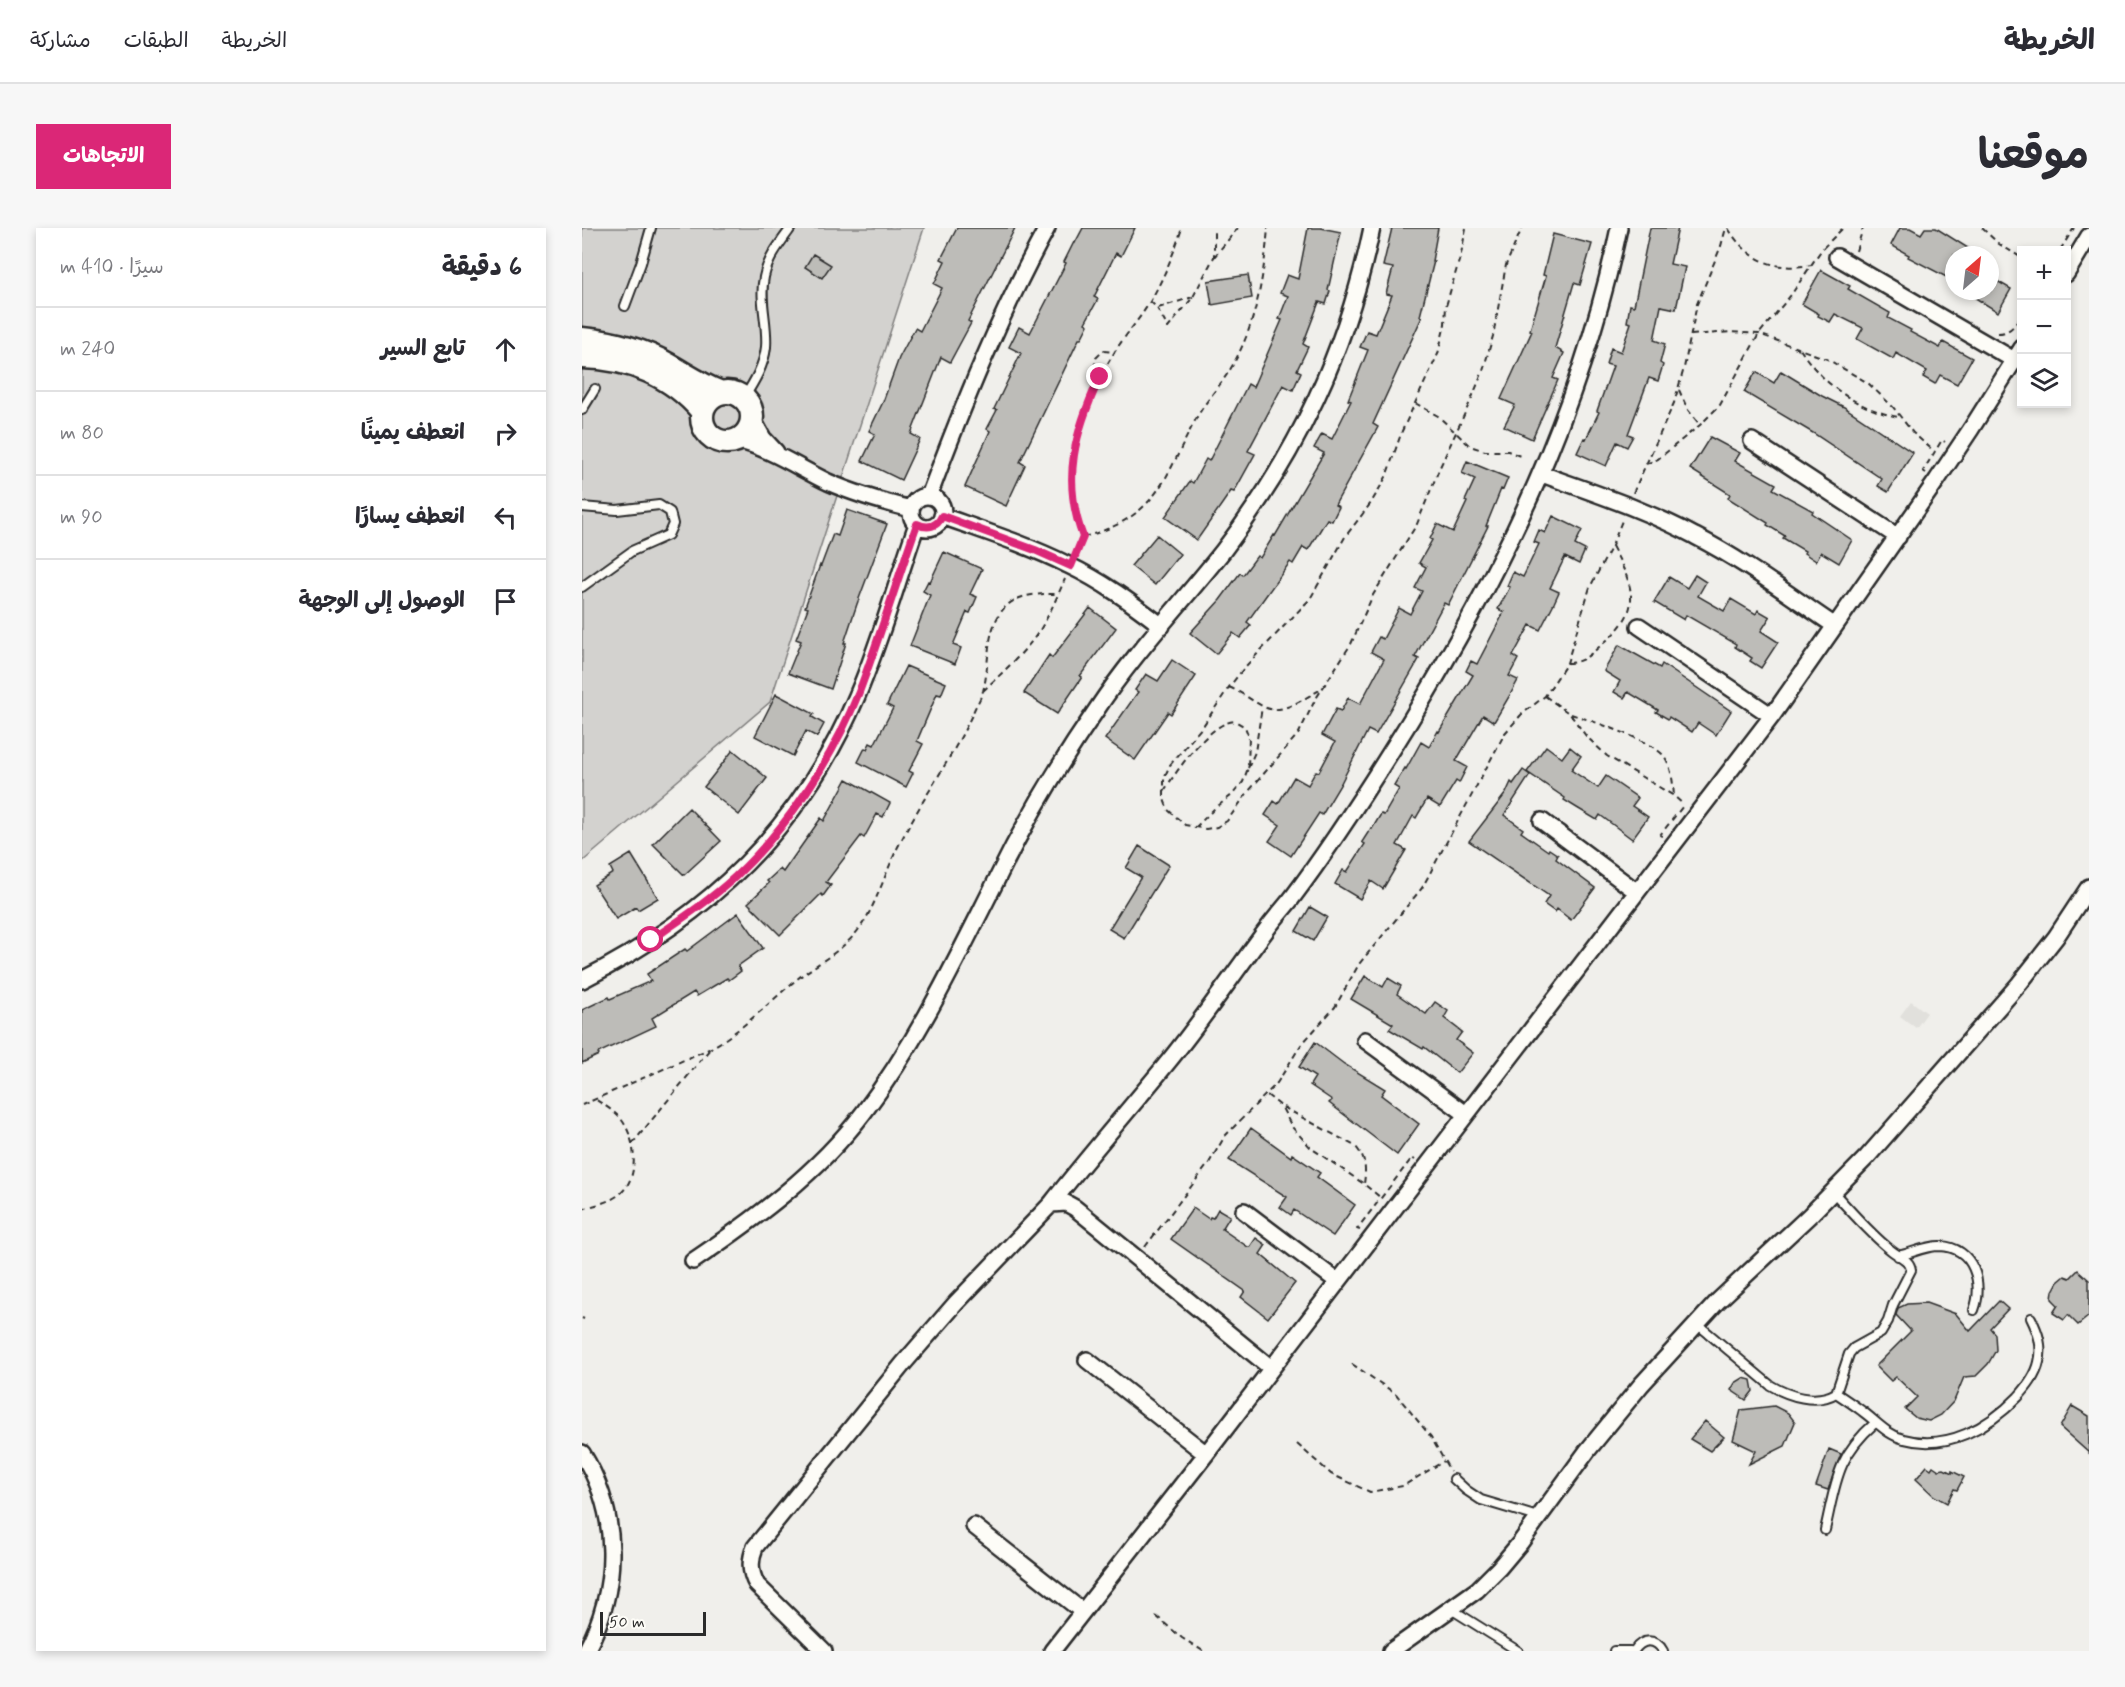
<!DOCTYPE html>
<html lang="ar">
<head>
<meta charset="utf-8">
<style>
	:root { --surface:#fff; --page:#f7f7f7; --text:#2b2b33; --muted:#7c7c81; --line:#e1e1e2; --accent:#db2777 }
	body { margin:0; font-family:Mynerve,"Playpen Sans Arabic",sans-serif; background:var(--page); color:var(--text); direction:rtl }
	.controls { position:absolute; right:18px; top:18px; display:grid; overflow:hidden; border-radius:0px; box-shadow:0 3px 9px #0003 }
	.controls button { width:54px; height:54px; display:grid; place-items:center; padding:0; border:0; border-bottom:2px solid var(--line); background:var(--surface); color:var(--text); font:30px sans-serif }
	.compass { position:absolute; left:1363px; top:18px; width:54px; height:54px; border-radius:50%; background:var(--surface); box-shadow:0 3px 9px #0003; rotate:28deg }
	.scale { position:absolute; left:18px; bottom:15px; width:106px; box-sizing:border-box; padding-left:6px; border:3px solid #2b2b2b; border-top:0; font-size:16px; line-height:21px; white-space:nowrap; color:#2b2b2b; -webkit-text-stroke:4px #fdfcf7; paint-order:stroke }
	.stop { position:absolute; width:18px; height:18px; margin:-14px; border:4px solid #db2777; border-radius:50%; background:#fff }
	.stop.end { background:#db2777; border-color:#fff; box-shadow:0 2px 6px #0008 }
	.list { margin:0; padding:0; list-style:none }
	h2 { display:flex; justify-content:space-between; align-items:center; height:78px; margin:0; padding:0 24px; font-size:26px }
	h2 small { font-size:20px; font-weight:400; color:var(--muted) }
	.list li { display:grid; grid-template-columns:39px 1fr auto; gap:18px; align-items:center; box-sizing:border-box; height:84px; padding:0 24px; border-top:2px solid var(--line) }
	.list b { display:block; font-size:22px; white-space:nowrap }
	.list em { font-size:20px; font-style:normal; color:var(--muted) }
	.icon { flex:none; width:33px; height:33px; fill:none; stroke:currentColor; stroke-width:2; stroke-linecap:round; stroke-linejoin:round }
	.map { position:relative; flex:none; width:1507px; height:1423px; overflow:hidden; direction:ltr; border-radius:0px }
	header { display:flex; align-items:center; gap:36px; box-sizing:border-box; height:84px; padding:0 30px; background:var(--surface); border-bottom:2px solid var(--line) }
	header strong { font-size:28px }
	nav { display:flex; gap:33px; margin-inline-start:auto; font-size:21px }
	.intro { display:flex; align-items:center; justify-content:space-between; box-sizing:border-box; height:144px; padding:0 36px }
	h1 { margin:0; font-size:42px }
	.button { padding:15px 27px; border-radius:0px; background:var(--accent); color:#fff; font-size:21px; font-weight:700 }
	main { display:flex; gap:36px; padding:0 36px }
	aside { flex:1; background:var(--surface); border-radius:0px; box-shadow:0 3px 9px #0003 }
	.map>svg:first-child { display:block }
	.built { fill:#e1e0dc }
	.green { fill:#d3d2cf; stroke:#7f7e7d; stroke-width:1.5 }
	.building { fill:#bdbcb8; stroke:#2b2b2b; stroke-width:1.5 }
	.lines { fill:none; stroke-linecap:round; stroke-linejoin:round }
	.lane-casing { stroke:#2b2b2b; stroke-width:12 }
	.street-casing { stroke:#2b2b2b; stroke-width:20 }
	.secondary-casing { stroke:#2b2b2b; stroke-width:27 }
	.path { stroke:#2b2b2b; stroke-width:2; stroke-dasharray:6 4.5; stroke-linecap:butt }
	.lane { stroke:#fdfcf7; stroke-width:8 }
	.street { stroke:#fdfcf7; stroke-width:15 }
	.secondary { stroke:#fdfcf7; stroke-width:22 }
	.route { stroke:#db2777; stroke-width:8 }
</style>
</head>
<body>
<header>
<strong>الخريطة</strong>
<nav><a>الخريطة</a><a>الطبقات</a><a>مشاركة</a></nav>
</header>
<div class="intro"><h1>موقعنا</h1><a class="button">الاتجاهات</a></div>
<main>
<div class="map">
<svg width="1507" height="1423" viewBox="0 0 1507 1423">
	<rect width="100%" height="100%" fill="#f0efeb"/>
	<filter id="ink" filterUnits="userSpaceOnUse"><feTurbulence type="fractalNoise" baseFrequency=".0167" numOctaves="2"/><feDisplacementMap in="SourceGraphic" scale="12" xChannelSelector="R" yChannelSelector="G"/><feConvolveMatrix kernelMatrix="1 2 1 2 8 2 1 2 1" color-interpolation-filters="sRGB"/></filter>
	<g filter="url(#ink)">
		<path class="built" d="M1329 773 1345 785 1334 800 1318 788Z"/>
		<path class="green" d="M0 0H342L188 474 0 634Z"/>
		<path class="building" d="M375 0H433L386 93 389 95 368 134 359 129 329 206 338 211 319 252 280 233 293 206 287 203 301 174 317 130 333 100 338 103 360 60 352 56 363 33 359 31Z
			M501 0H553L539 28 534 25 512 69 516 71 503 95 506 97 499 111H497L438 234 443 237 424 278 383 259 408 203 405 201 415 182 412 181 439 125 427 119 437 99 448 105 484 35 482 34 492 14 493 15Z
			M726 0H739L759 4 746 62 748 63 744 76 737 74 721 116 726 119 715 142 719 144 711 162 701 157 666 223 673 226 652 264 649 263 615 312 583 289 608 253 611 255 624 231 627 233 666 156 671 159 700 92 697 91 706 68 698 65 705 47 716 51Z
			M810 0H856L850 33H852L838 88 840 89 791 196 796 199 753 277 757 279 750 293 745 291 726 322 721 319 711 336 708 334 665 394 669 397 658 410 651 405 634 426 608 405 638 372 658 345 661 347 675 328 678 330 692 307 693 308 742 225 732 220 740 206 750 211 769 173 766 172 786 122 778 119 785 103 794 106 810 67 804 66 811 40 801 38Z
			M1068 0H1096L1088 36 1103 39 1094 81 1079 78 1072 112 1083 116 1078 135 1081 137 1076 153 1067 150 1046 206 1051 208 1045 219 1035 214 1024 238 995 225 1002 210 1004 211 1017 184 1015 183 1031 138 1024 136 1029 120 1039 124 1049 95 1045 94 1048 77 1052 78Z
			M1318 0H1328L1339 6 1343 0H1354L1397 27H1372V53L1326 29 1327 27 1309 17Z
			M971 6 1010 16 998 57 992 55 973 120 982 125 971 150 976 152 950 211 922 198 933 177 919 171 950 103 948 102 964 48 961 47Z
			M231 26 249 37 240 50 223 39Z
			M1239 42 1268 58 1266 61 1308 85 1306 90 1329 102 1328 104 1358 120 1361 114 1390 130 1375 156 1358 147 1353 156 1341 149 1345 143 1314 125 1311 131 1275 111 1281 100 1253 86 1248 94 1236 88 1237 86 1220 76Z
			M666 47 670 70 630 77 626 53Z
			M1408 49 1429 61 1416 84 1382 63H1408Z
			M1199 143 1240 168 1262 179 1331 225 1306 264 1296 258 1300 251 1231 205 1162 164 1174 144 1192 155Z
			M1128 209 1158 225 1153 233 1194 256 1191 261 1231 283 1230 285 1270 312 1257 335 1239 324 1234 333 1222 325 1223 323 1201 310 1203 308 1185 297 1186 295 1146 270 1148 266 1108 241Z
			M885 233 926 250 921 262 919 261 904 298H906L866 377 862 375 833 429 837 431 794 506 786 502 758 557 740 587 737 585 709 628 687 613 698 597 683 587 692 573 696 576 712 549 726 557 734 543 737 544 753 514 740 507 754 481 759 483 766 470 778 476 802 431 789 424 797 409 801 411 817 380 828 386 840 363 833 360 844 339 837 335 850 312 848 311 855 296 871 304 885 274 883 273 893 251 880 245Z
			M265 282 305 296 275 376 262 415H264L249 461 206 445 219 413 214 411 226 380 223 379 238 337 239 338 251 306 256 308Z
			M971 288 1000 302 993 317 1003 322 997 336 983 329 968 360 977 364 972 375 958 402 948 397 931 428 936 431 927 448 936 452 928 467 912 494 901 487 874 533 885 539 877 555 874 553 858 579 845 571 834 590 831 588 815 617 824 622 801 661 789 653 778 671 753 656 761 642 765 644 783 616 780 614 789 600 790 601 799 586 802 587 817 561 812 558 823 540 824 541 839 514 847 519 856 503 857 504 891 447 884 443 889 433 895 436 922 384 916 381 928 359 925 358 931 344 941 349 957 316 952 314 957 302 963 305Z
			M575 307 598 326 573 357 549 338Z
			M362 324 400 341 388 366 395 369 388 385 385 384 371 417 379 420 373 436 328 418 348 367 341 363 346 353 348 354Z
			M1113 347 1124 354 1116 368 1142 383 1149 371 1174 386 1176 382 1188 389 1179 403 1196 414 1179 440 1168 433 1170 430 1153 419 1154 416 1104 387 1102 392 1072 374 1087 349 1105 360Z
			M508 380 534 400 498 448 500 449 475 486 442 465 467 427 470 430Z
			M1037 417 1078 440 1080 436 1149 483 1134 507 1116 495 1110 504 1087 489 1086 491 1074 484 1076 482 1046 464 1042 470 1032 464 1038 453 1022 443Z
			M590 432 614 448 589 486 586 484 553 532 523 511 556 464 553 462 564 446 576 453Z
			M324 438 364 455 359 467 355 466 335 513 341 516 327 543 331 545 324 559 276 534 283 520 285 521 288 515 292 517 311 480 305 477Z
			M194 466 232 486 230 489 242 496 235 509 224 503 211 528 173 508Z
			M964 518 980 530 988 519 999 528 989 542 1016 560 1024 548 1056 570 1050 578 1066 589 1050 611 1018 587 1015 592 995 580 982 572 983 570 945 544Z
			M151 522 185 550 157 587 122 559Z
			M941 542 948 547 922 587 941 601 939 604 966 623 967 621 976 627 974 631 1013 660 989 692 975 681 973 684 962 676 967 668 887 613 924 565 929 554 931 556Z
			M265 551 308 575 301 589 295 586 282 610 279 608 244 654 249 657 241 668 239 666 198 707 166 675 187 655 185 653 198 641 201 644 239 590 242 593Z
			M107 580 139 613 102 647 71 616Z
			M557 618 587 637 542 710 527 701 559 649 544 640Z
			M49 626 76 670 56 682 54 679 34 691 12 657 31 645 28 639Z
			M728 679 745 689 731 713 714 703Z
			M156 685 181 720 156 738 159 743 147 752 145 750 115 768 112 764 70 790 74 798 16 825 17 827 0 835V782L27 769 28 771 69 753 65 746 103 721 105 723Z
			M783 748 801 759 806 750 819 758 815 766 844 786 853 774 866 783 862 790 880 804 874 812 891 825 875 845 842 819 841 821 807 801 811 796 769 771Z
			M733 814 762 836 803 861 799 867 837 896 815 927 747 875 750 872 728 857 733 849 717 839Z
			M669 900 709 929 710 926 738 945 735 949 773 977 751 1008 712 982 709 987 698 979 705 969 647 932Z
			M611 980 627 991 628 989 631 990 636 981 648 988 640 1001 666 1019H668L674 1010 684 1017 678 1026 713 1055 686 1090 659 1069 663 1063 589 1011Z
			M1496 1042 1507 1052V1088L1496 1097 1486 1087 1482 1092 1471 1085 1476 1077 1470 1071 1471 1063 1476 1054 1483 1048 1488 1050Z
			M1417 1073 1426 1081 1408 1100 1413 1106 1414 1122 1406 1136 1394 1148 1382 1149 1372 1173 1359 1187 1347 1193 1334 1190 1323 1181 1335 1169 1314 1149 1309 1153 1294 1138 1329 1103 1314 1087 1316 1080 1325 1076 1344 1075 1374 1086 1388 1103Z
			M1161 1150 1169 1152 1171 1163 1164 1172 1149 1162 1153 1155Z
			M1192 1178 1206 1185 1213 1194 1203 1218 1167 1236 1174 1223 1151 1212 1159 1182Z
			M1490 1178 1507 1188V1225L1478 1199Z
			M1123 1193 1142 1209 1128 1223 1108 1211Z
			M1247 1221 1259 1226 1246 1262 1234 1258Z
			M1345 1238 1349 1241 1351 1238 1357 1242 1362 1241 1370 1245V1243L1382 1249 1375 1262 1372 1261 1365 1275 1352 1268 1334 1251Z"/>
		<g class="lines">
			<g class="lane-casing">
				<path id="lane" d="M43 78 59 35 69 0
					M162 170C172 154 182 138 184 119 186 96 177 72 182 49 186 30 198 15 209 0
					M0 182 13 161
					M0 279 35 282 77 277 88 284 91 296 86 307 50 323 0 359
					M1316 1028C1330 1025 1344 1018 1358 1018 1392 1019 1402 1056 1392 1082
					M1114 1095 1188 1157C1206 1168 1234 1177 1254 1165L1267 1126 1272 1120 1299 1105 1306 1093 1311 1077 1329 1042C1328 1032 1318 1029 1310 1023 1288 1006 1270 984 1251 964
					M1254 1165C1263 1171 1272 1177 1280 1183 1294 1193 1305 1207 1322 1211 1365 1223 1407 1199 1436 1169 1445 1159 1454 1148 1457 1134 1461 1118 1456 1104 1449 1090
					M872 1251 884 1262 899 1272 956 1289
					M1243 1302C1254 1255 1254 1229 1293 1195
					M869 1381 936 1423
					M1032 1423H1048
					M1052 1423C1060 1410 1074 1410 1081 1423"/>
			</g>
			<g class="street-casing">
				<path id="street" d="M1255 29 1432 132
					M1484 46 1507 8
					M170 190 181 210 194 224
					M154 212C188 220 215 239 246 254 273 266 301 274 329 281
					M1170 213 1316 309
					M960 246C1011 265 1065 282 1113 308 1162 333 1207 367 1253 398
					M347 268C381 177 418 86 465 0
					M329 284a16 16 0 1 1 32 0a16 16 0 1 1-32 0Z
					M360 288C402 303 446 317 486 337 520 353 550 375 580 398
					M1057 398 1190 488
					M960 593 1055 664
					M0 752C127 688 219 600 275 468 299 412 315 353 335 296
					M783 812 884 886
					M469 976C507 927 547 882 586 834 621 791 652 745 685 701 693 690 702 680 710 670 753 613 791 553 828 493 923 337 999 181 1037 0
					M662 983 755 1053
					M111 1033C174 990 236 945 282 884 336 813 373 734 413 655 442 595 477 536 515 481 552 425 599 376 641 323 716 225 765 121 790 0
					M505 1132 624 1226
					M0 1225C38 1286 38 1360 4 1423
					M392 1298 500 1383
					M242 1423 175 1357C168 1345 167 1333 173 1319L321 1136 374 1075 469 976 484 975 493 980 689 1140
					M470 1423 624 1226 1190 488 1355 252 1389 201 1440 120
					M809 1423 895 1362 917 1340 938 1315 1006 1222 1059 1157 1136 1073 1228 987 1285 929 1437 756 1474 709 1507 659"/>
			</g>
			<g class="secondary-casing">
				<path id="secondary" d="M0 111C31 114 59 121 87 137 103 146 119 157 137 164
					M0 129C47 130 90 147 120 183
					M120 189a25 25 0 1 1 50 0a25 25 0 1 1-50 0Z"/>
			</g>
			<path class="path" d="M884 0 879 26 864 78 863 96 856 126 820 203 804 249 789 275 763 309 728 371 662 440 647 459 621 498 588 537 582 550V571L586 582 603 597 624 601 635 599 645 593 666 564 717 505 733 472 769 416 791 367 835 296 858 239 889 172 901 143 911 108 924 37 940 0
				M1146 0C1166 33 1192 43 1230 37
				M1400 0 1417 16 1440 30
				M1478 22 1492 0
				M1274 23 1281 0
				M632 29 656 0
				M568 73 575 80 586 100 611 69 632 29V0
				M576 80 611 69
				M1416 105C1428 105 1433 97 1440 87
				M1109 107 1149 104 1177 106 1245 131 1286 155 1311 179 1331 205 1353 224
				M1218 121C1241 157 1274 180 1316 189
				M518 149 512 141 514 130 521 123 533 124
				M1097 162 1106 182 1118 197
				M833 175 856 188 888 218 903 223H926L938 228
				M1064 236 1076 231 1118 197 1138 177 1177 106 1209 67 1240 21 1261 0
				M1344 245 1341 243 1360 212 1363 214
				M1051 265 1092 175 1102 140 1115 76 1139 18 1144 0
				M501 309C577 289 582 250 615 189 625 171 639 157 649 140 674 98 682 48 686 0
				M494 326 501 309C476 244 497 182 532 125 543 107 558 91 569 72 582 49 592 25 600 0
				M985 435C999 435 1008 427 1017 419 1061 383 1054 363 1030 318
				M647 459C659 464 669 472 680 478 698 489 722 470 738 462
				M401 463C420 445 440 427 456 405 467 388 475 369 483 351
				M963 468 988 486 1004 508 1025 528 1092 568 1102 577
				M989 486C1010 493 1069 512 1082 528 1090 539 1091 556 1092 568
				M666 540 673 524 680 479
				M582 563C595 542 628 494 653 493L663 499 667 509 666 540 661 554 650 567 632 581 613 600
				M1080 608 1078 607 1101 578
				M685 867 699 878 710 899 729 920 782 956 799 970
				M0 877 129 820C162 801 185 776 214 752 235 735 261 723 277 701 295 677 305 638 320 611 343 566 373 526 393 480 396 475 399 469 401 463 408 438 403 406 419 384 433 365 455 366 477 366
				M701 879 773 918C784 930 784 941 782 956
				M50 916 128 821
				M0 981C13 977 29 974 39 965 58 948 54 910 39 891 32 883 22 877 13 871
				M778 1002 775 1001 830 930 833 932
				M563 1019 627 935 643 908 695 855 719 817 753 779 777 736 840 660 923 505 939 487 963 468 985 435 1008 359 1030 318 1041 290
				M0 1090 2 1091
				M770 1136 814 1166 849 1209 868 1243
				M715 1216 749 1246 788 1264 821 1258 862 1233
				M574 1388 600 1410 621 1423"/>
			<use href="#lane" class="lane"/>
			<use href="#street" class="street"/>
			<use href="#secondary" class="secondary"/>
		</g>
	</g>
	<g class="lines" filter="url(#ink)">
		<path class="route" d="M69 712C98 692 127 673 153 649 206 599 250 532 277 464 298 409 315 352 335 296 346 301 355 299 360 288L453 322 489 338 501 309C479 251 493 203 518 149"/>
	</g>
</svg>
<div class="controls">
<button>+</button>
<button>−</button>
<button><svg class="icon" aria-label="layers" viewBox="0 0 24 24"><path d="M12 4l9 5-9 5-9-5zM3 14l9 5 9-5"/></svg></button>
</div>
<svg class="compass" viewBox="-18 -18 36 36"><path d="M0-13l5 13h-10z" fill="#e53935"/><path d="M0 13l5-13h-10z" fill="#7c7c81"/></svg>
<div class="scale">50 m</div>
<div class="stop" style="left:69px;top:712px"></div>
<div class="stop end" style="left:518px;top:149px"></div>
</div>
<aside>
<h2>6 دقيقة<small>سيرًا · 410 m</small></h2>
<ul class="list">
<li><svg class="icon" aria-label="ahead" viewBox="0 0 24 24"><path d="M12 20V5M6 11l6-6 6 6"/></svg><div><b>تابع السير</b></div><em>240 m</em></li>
<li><svg class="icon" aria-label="right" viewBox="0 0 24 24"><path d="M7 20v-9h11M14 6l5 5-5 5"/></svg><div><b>انعطف يمينًا</b></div><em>80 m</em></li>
<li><svg class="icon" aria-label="left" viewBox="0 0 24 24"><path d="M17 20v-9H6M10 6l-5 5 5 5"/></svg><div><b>انعطف يسارًا</b></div><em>90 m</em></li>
<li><svg class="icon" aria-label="arrive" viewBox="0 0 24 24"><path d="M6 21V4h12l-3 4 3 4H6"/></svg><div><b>الوصول إلى الوجهة</b></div></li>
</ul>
</aside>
</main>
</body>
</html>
